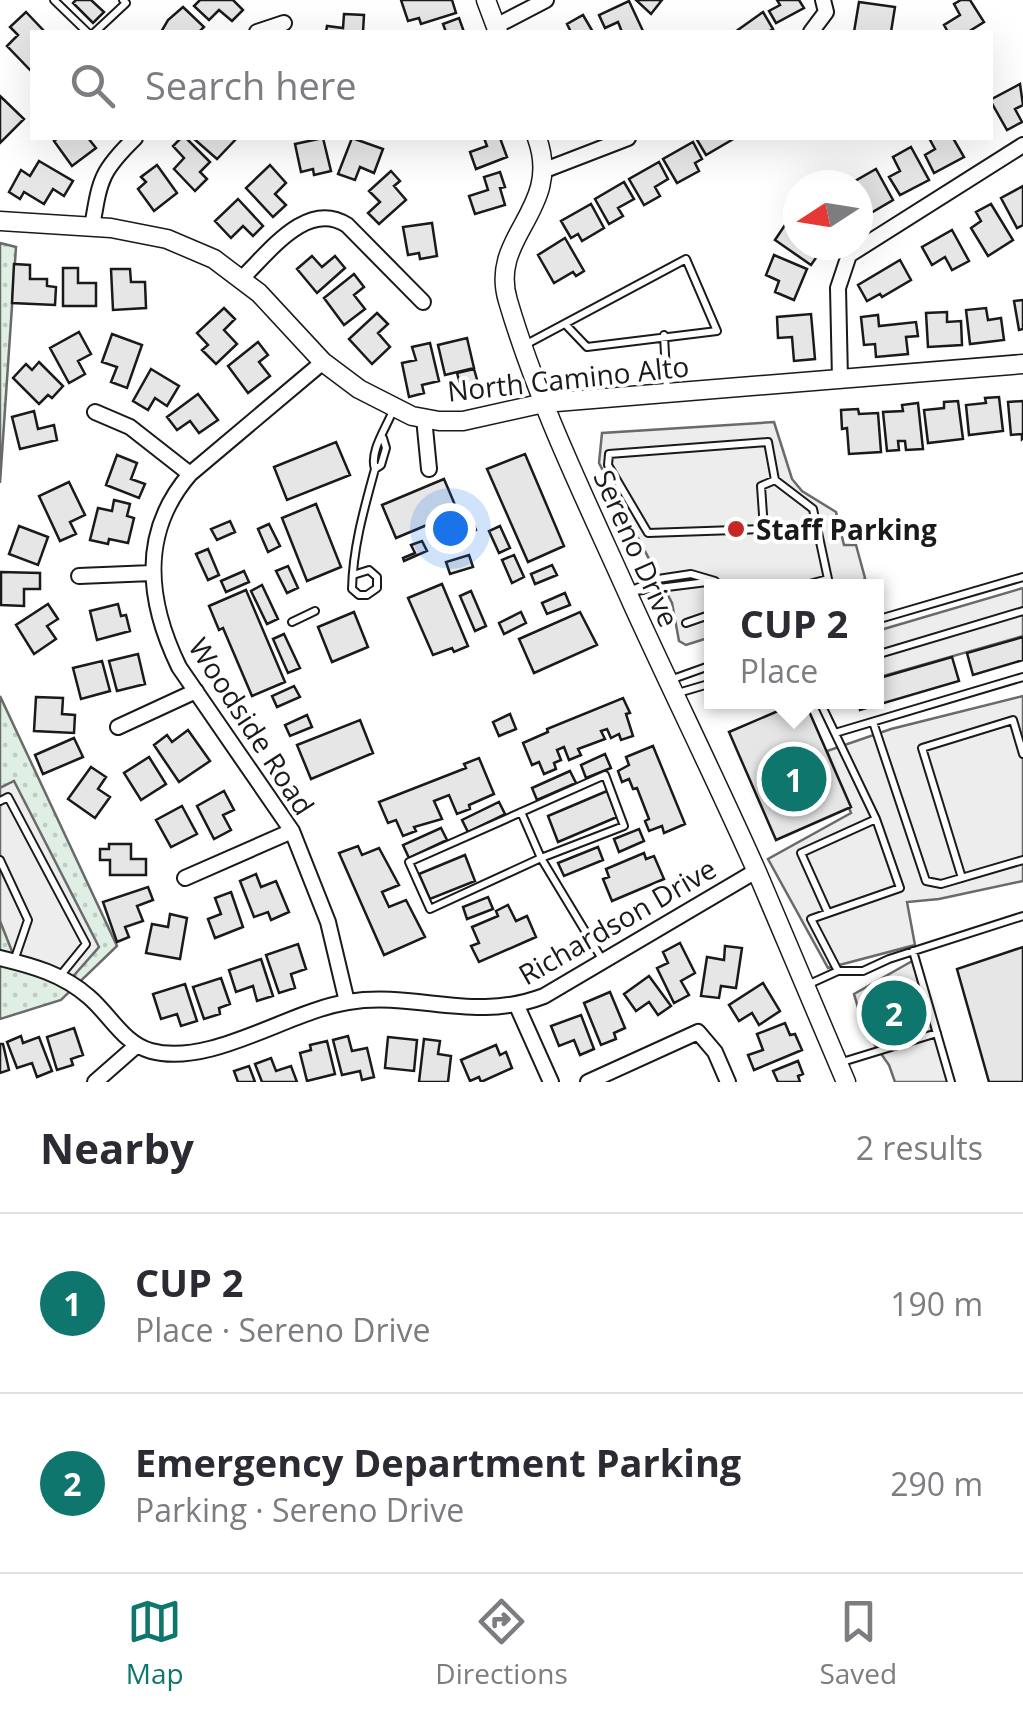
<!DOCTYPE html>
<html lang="en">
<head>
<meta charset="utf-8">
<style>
	:root { --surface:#fff; --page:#f2f2f3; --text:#2b2b33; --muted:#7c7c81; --line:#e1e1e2; --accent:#0f766e }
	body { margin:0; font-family:"Open Sans",sans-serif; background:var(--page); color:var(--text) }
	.compass { position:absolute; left:783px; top:170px; width:90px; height:90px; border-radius:50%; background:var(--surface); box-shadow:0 10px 40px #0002; rotate:258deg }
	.you { position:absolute; left:450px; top:528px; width:35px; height:35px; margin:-25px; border:8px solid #fff; border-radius:50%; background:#1a73e8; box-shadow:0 0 0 15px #1a73e833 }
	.badge { display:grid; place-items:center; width:65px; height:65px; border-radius:50%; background:var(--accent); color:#fff; font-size:32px; font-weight:700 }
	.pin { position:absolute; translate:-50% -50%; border:5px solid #fff; box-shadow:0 2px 10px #0006 }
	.popup { position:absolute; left:704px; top:579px; width:180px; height:130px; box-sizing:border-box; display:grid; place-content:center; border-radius:0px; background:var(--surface); filter:drop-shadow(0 2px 8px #0005); font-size:32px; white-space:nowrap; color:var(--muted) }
	.popup b { font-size:38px; color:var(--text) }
	.popup::after { content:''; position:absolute; left:50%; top:100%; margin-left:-20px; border:20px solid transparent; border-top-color:var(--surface) }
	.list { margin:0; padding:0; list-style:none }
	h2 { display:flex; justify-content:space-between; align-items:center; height:130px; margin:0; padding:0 40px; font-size:42px }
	h2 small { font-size:32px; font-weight:400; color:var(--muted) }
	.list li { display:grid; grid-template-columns:65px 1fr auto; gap:30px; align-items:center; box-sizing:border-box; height:180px; padding:0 40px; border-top:2px solid var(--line) }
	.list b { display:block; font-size:38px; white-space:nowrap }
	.list p { margin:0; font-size:32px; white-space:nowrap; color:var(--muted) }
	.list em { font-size:32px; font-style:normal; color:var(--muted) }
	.icon { flex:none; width:55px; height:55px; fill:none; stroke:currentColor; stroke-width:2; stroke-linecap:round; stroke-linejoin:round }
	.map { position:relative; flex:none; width:1023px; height:1082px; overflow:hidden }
	.search { position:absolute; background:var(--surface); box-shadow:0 10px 40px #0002; left:30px; right:30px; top:30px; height:110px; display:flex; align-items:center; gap:25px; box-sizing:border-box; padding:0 35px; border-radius:0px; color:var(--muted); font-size:38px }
	.sheet { height:490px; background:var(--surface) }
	nav { display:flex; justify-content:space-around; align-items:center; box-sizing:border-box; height:140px; border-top:2px solid var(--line); background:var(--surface); font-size:28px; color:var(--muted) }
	nav a { display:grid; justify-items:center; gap:5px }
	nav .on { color:var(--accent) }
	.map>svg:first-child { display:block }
	.park { fill:url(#park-dots); stroke:#6a6a6a; stroke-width:2.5 }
	.parking { fill:#ededed; stroke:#6a6a6a; stroke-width:2.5 }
	.building { fill:#e6e6e6; stroke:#1a1a1a; stroke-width:2.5 }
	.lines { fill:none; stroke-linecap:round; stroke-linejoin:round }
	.service-casing { stroke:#1a1a1a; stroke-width:10 }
	.minor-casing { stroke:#1a1a1a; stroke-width:18 }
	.tertiary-casing { stroke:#1a1a1a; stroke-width:21 }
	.service { stroke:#fff; stroke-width:6 }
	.minor { stroke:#fff; stroke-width:14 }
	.tertiary { stroke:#fff; stroke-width:18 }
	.poi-dot { fill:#c62828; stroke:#fff; stroke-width:4 }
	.labels { text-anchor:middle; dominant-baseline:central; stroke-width:8; stroke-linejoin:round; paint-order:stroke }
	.street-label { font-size:28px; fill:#1a1a1a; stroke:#fff }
	.poi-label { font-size:28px; font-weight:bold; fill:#1a1a1a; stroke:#fff; text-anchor:start }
</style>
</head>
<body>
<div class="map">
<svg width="1023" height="1082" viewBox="0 0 1023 1082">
	<defs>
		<pattern id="park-dots" width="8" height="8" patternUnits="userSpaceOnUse" patternTransform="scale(2.5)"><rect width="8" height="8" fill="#e0efe3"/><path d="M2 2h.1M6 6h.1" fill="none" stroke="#c0ccc2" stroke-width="1.8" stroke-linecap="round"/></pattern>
	</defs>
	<rect width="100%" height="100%" fill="#fff"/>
	<path class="park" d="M0 243 16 247 0 483Z
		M0 696 117 946 61 1000 0 1019Z"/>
	<path class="parking" d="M774 422 792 479 802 491 836 512 844 545H856L865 578 860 586H712L711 637 686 645 679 641 672 603 599 463 602 433Z
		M1023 588V636L880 677 877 664V631Z
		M1023 696V881L939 899 907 902 915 945 828 968 768 859 851 813 827 751 891 729Z
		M14 781 99 947 69 981 15 959 0 921V788Z
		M914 960 949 1082H895L889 1065 865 1031 854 994Z"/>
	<path class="building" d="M76 0H91L104 12 93 23 73 3Z
		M200 0H233L243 10 232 21 219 10 209 20 194 6Z
		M401 0H452L456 13 421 24 419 18 408 21Z
		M636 0H662L651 14Z
		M777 0H799L804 8 776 23 769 11 780 5Z
		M961 0H970L984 22 968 32H948L944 25 960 15 954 4Z
		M629 1 643 31 622 32 618 22 605 28 599 15Z
		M859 2 895 7 891 32H854Z
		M183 7 204 27 199 32H161L168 20Z
		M26 12 45 32H32V72L7 46 18 35 10 27Z
		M763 12 773 29 768 32H735Z
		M344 14 364 15 363 32H326L327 26 343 28Z
		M583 15 593 32H571L567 24Z
		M459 18 464 32H446L443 24Z
		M1020 84 1023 105 1015 109 1022 122 1007 130 990 100Z
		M0 96 24 119 0 143Z
		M58 138H88L96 148 72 166 54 141Z
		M181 138H186L210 162 200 172 207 179 195 191 174 169 184 158 173 146Z
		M193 138H237L217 159Z
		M323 138 331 171 314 175 313 169 301 172 295 144Z
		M352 138 383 149 374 173 360 167 355 180 338 174Z
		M484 138H500L507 157 476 169 470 152 487 146Z
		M696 138H735L706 155Z
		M929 138H953L964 157 934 173 925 155 935 149Z
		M693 142 702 159 695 163 699 171 677 183 663 159Z
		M911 147 929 180 900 195 889 177 900 171 893 157Z
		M39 161 73 181 64 196 53 189 44 204 24 192 20 199 9 192 21 170 30 176Z
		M659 162 668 179 655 187 660 196 644 205 629 179Z
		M157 165 177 193 154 211 138 189 146 182 141 177Z
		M270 165 286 183 275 194 286 205 273 217 246 188Z
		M876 169 893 200 864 217 858 207V185H848Z
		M391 171 400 181 394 186 406 200 379 224 368 213 380 202 369 191Z
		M500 172 505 187 500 188 505 205 475 214 469 196 488 190 484 177Z
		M624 182 634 199 618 208 623 216 609 224 595 199Z
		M1023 186V225L1017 228 1001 198Z
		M238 199 263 226 253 236 243 226 231 238 215 221Z
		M591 204 604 228 582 241 578 234 571 238 561 221Z
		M991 204 1013 240 988 256 971 228 981 221 976 212Z
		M791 216 798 221V245H816L814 247 820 252 811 265 775 240Z
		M432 223 437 256 420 259 419 253 408 255 403 227Z
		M952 230 969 261 952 270 945 257 932 265 922 247Z
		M565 238 584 271 576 276 573 272 554 283 538 255Z
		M774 255 807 269 794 300 775 292 779 281 766 275Z
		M312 256 322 267 335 256 345 268 317 293 297 269Z
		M900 260 911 280 882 297 880 294 867 301 858 285Z
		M14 264 30 265V279H47V286L56 287 55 305 12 303Z
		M63 268H78V283H96V306H63Z
		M111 269H130L131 282H145L146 308 113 310Z
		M354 274 364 287 354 295 365 309 344 325 324 298Z
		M1023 300V329L1019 330 1014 301Z
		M224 308 235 319 224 330 237 344 216 364 202 350 208 345 197 333Z
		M986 308 988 320 1001 318 1004 340 970 344 966 310Z
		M947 312V322L961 321 962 345 928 347 926 313Z
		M377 313 388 324 378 333 390 347 372 364 349 339Z
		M811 314 815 359 794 361 792 337 778 338 777 317Z
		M878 315 879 326 916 322 918 336 906 337 908 354 876 357 875 344 864 345 861 317Z
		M79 332 91 354 78 361 85 374 69 383 50 348Z
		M112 334 142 345 127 388 111 382 117 367 102 362Z
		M467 338 474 368 445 375 438 345Z
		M258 342 268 355 259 362 270 376 248 393 228 366Z
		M430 343 439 381 422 385 424 393 409 397 402 363 416 360 412 347Z
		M39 362 63 386 52 398 48 395 39 404 13 378 26 364 32 370Z
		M151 369 179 386 167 406 155 398 148 410 133 401Z
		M474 369 478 383 461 387 457 373Z
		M198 394 218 420 199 433 190 421 177 430 167 417Z
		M999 397 1003 431 969 435 966 405 986 403 985 398Z
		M958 401 963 439 928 443 924 410 944 408V402Z
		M1023 401V438L1022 439V434L1011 435 1008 402Z
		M918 403 923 449 906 450 905 441H898L899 450 887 451 883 412 903 411 902 405Z
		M858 409 859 414 878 413 881 452 849 454 847 428 842 429 841 410Z
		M34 411 38 429 54 425 57 440 20 449 12 417Z
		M336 442 350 475 287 500 274 467Z
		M525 454 564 546 528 562 487 469Z
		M117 455 137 463 131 479 145 484 139 498 106 485Z
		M444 479 458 512 396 538 382 505Z
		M69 482 85 515 70 522 76 534 60 541 39 496Z
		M114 500 130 504 127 516 134 518 128 543 109 539 108 544 90 540 98 508 112 511Z
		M316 504 341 567 307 581 282 518Z
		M471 519 476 530 442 546 437 534Z
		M230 521 235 532 217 540 211 529Z
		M269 524 280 546 268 552 258 529Z
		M19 526 48 537 38 565 9 554Z
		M500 526 510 548 499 553 489 531Z
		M422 541 427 551 404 561 403 558 415 553 411 545Z
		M208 549 219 575 208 580 196 554Z
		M469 555 473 567 450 574 446 562Z
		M514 555 524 577 512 583 502 560Z
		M552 565 557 575 535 584 531 574Z
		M288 566 298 588 287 593 276 571Z
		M244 571 249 582 226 592 221 581Z
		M1 572 40 573V589H24V606L1 605Z
		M442 584 468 646 454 652 452 648 433 655 408 598Z
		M262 585 278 619 267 624 251 591Z
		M246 590 285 682 252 696 223 628 219 630 209 606Z
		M471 591 486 626 475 631 460 596Z
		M565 593 570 605 547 614 542 603Z
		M48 604 58 619 47 626 56 639 34 654 16 625Z
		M118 604 121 616 126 615 130 631 97 640 90 611Z
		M354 612 368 647 332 662 318 627Z
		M521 612 526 623 504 634 499 623Z
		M580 612 597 645 534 673 519 639Z
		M284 634 300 668 288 673 273 639Z
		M1023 637V660L973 675 967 653Z
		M138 654 145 684 117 691 109 661Z
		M952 657 959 681 860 710 858 702H876V679Z
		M102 661 110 691 81 699 73 668Z
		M294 686 300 697 277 707 272 696Z
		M36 697 63 698 62 714 75 715 74 733 34 731Z
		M623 698 630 713 626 714 633 736 621 740 619 734 611 738 607 729 601 731 605 739 578 749 581 755 569 760 564 747 557 750 561 760 554 763 556 769 544 774 539 762 532 765 523 743 548 732 547 729Z
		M799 702H805L851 807 776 840 729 732Z
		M510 714 516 729 499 736 493 722Z
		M307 715 312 727 290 736 285 725Z
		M360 720 373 753 311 779 297 745Z
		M188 730 210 761 179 782 154 745 167 735 172 742Z
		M74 738 83 757 43 774 35 755Z
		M653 746 685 824 664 833 662 826 649 831 645 821 649 819 637 788 633 789 629 779 622 782 618 771 629 765 626 757Z
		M605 754 611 768 586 778 581 765Z
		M149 757 166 784 141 800 124 773Z
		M479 758 494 794 469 805 470 809 457 814 449 795 434 801 442 819 414 827 416 831 403 836 396 820 388 823 379 802 466 768 464 764Z
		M91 767 106 777 98 789 110 797 95 818 68 799Z
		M570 771 576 783 537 800 532 788Z
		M224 791 234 810 223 815 231 830 214 839 197 806Z
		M607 791 617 817 558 842 548 816Z
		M499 802 505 814 468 832 462 820Z
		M182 806 197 834 171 847 156 820Z
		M441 828 447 840 409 858 403 845Z
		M639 829 644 841 619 852 614 839Z
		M109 844H131V859H146V875H110V860H100V849H109Z
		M358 846 362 855 379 848 399 885 382 892 389 907 406 900 425 937 384 955 339 853Z
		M598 847 603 860 564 876 558 863Z
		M644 853 646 859 654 856 664 879 612 901 603 879 609 877 606 869Z
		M465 855 475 881 430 899 419 874Z
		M256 874 261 887 276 881 289 912 271 920 268 912 254 917 240 881Z
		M148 887 153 900 137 906 143 921 125 927 129 937 117 942 103 902Z
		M231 892 243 927 215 938 208 919 221 914 215 898Z
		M488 897 493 909 467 919 463 907Z
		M508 905 516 921 527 916 536 937 479 962 471 946 479 943 472 927 498 916 496 911Z
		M170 914 187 918 180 959 146 953 152 924 168 927Z
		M680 943 695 973 681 981 689 995 674 1003 657 968 668 963 663 952Z
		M298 944 306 969 291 974 295 988 279 993 266 955Z
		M725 946 742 948 736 988 721 986 719 998 701 996 707 957 724 960Z
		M1023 947V1082H989L957 969Z
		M261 959 273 996 257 1001 253 986 236 992 229 970Z
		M649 976 671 1006 658 1015 649 1002 636 1011 624 994Z
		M221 978 230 1004 219 1008 220 1014 204 1019 193 987Z
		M763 983 780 1011 759 1025 752 1013 739 1021 729 1005Z
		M185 984 197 1021 181 1026 177 1014 161 1019 153 994Z
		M610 992 625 1028 614 1033 616 1039 601 1045 584 1003Z
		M581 1015 594 1049 580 1055 574 1040 559 1046 551 1026Z
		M785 1023 790 1035 795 1034 802 1050 754 1070 748 1055 763 1050 757 1034Z
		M74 1028 83 1055 71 1059 73 1065 57 1070 47 1037Z
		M21 1036 23 1043 39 1037 52 1071 37 1077 32 1063 17 1068 7 1042Z
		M348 1036 352 1051 367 1048 374 1077 362 1080 360 1071 342 1075 333 1040Z
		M388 1037 417 1040 414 1071 385 1068Z
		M424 1039 440 1041 438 1054 451 1056 448 1082H419Z
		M327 1041 335 1074 307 1081 300 1053 311 1050 310 1045Z
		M0 1044H3L9 1070 0 1073Z
		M496 1045 500 1055 506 1052 512 1068 481 1082 479 1077 470 1081 461 1060Z
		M271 1058 276 1071 291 1066 297 1082H262L255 1064Z
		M798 1061 803 1074 798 1076 800 1082H778L773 1071Z
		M249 1066 255 1082H238L234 1071Z"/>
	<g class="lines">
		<g class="service-casing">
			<path id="service" d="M54 0 87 32
				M95 32 126 3 123 0
				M664 335 667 393
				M523 346 686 259 717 331 587 347 566 325
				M375 469 381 465 386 448 383 438
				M775 480 761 486 764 529 648 533 608 465 609 454 768 442 775 480 813 509 828 579 802 586
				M691 574 715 581 627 592 658 579Z
				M353 575 369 570 377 577V588L367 595H359L352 589C353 547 364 509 375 469 369 451 387 427 394 408
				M876 620 1023 577
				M292 622 315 611
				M686 623 712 614
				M876 655 1023 611
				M670 680 712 665
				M678 693 712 683
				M820 702 876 819 900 888 811 919 838 971
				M873 722 926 881 941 884 1023 860
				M835 733 1023 677
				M0 801 8 797 86 944 60 976
				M521 812 541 858 624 826 605 775 409 862 430 909 541 858 602 959
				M0 860 28 920 14 961
				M962 878 922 748 1013 720 1023 754
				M828 913 801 853 876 819
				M913 951 951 1082
				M805 986 838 971H863L889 959 1023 916
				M839 1063 937 1033"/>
		</g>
		<g class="minor-casing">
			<path id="minor" d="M496 26 546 0
				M257 32 284 23
				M811 32 826 12 823 0
				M545 170 628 138
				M92 227C100 180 100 172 135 138
				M241 279C268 254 306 199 347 225L423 302
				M323 362 190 474C139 533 147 601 179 667L292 831 328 922 347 1002
				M840 379 838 288 849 255 1023 145
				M95 412 130 427 190 474
				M424 418 429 469
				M79 576 152 573
				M118 727 196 691
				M185 878 292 831
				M0 958C33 966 63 974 89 997 110 1015 124 1044 151 1051 211 1067 289 1011 348 1002 417 991 473 1023 544 996L756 871
				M517 1006 551 1082
				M95 1082 136 1046
				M588 1082 698 1032 715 1052 728 1082"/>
		</g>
		<g class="tertiary-casing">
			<path id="tertiary" d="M486 0 498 32
				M537 138C563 210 488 236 508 301 539 406 588 504 632 603 673 693 717 782 757 872 787 942 816 1012 846 1082
				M0 221 111 228 167 239 214 259 259 293 323 362 359 389 412 416 439 421H463L544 403 1023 364"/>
		</g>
		<use href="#service" class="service"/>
		<use href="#minor" class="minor"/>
		<use href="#tertiary" class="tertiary"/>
	</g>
	<circle class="poi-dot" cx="736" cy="529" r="10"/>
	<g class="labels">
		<g class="street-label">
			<text transform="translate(568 378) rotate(-6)">North Camino Alto</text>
			<text transform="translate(637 548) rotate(66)">Sereno Drive</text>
			<text transform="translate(252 726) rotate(57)">Woodside Road</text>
			<text transform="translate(617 921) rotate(-30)">Richardson Drive</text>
		</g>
		<g class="poi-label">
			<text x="756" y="529">Staff Parking</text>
		</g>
	</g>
</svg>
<svg class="compass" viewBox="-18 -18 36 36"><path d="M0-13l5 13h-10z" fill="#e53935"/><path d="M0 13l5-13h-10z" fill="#7c7c81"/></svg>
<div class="you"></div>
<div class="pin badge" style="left:794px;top:779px">1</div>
<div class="popup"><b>CUP 2</b>Place</div>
<div class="pin badge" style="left:894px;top:1013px">2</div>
<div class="search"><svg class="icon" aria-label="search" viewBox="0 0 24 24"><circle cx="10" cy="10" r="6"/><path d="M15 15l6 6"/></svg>Search here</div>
</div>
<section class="sheet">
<h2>Nearby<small>2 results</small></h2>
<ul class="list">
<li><span class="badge">1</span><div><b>CUP 2</b><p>Place · Sereno Drive</p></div><em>190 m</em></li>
<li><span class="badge">2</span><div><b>Emergency Department Parking</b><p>Parking · Sereno Drive</p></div><em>290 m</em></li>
</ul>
</section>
<nav>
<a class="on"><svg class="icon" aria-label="map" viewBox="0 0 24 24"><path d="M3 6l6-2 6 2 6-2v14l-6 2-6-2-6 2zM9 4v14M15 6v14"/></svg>Map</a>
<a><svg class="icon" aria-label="directions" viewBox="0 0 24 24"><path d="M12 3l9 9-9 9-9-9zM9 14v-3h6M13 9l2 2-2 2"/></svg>Directions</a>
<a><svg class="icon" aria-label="saved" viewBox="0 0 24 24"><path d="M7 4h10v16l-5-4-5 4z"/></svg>Saved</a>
</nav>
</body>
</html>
